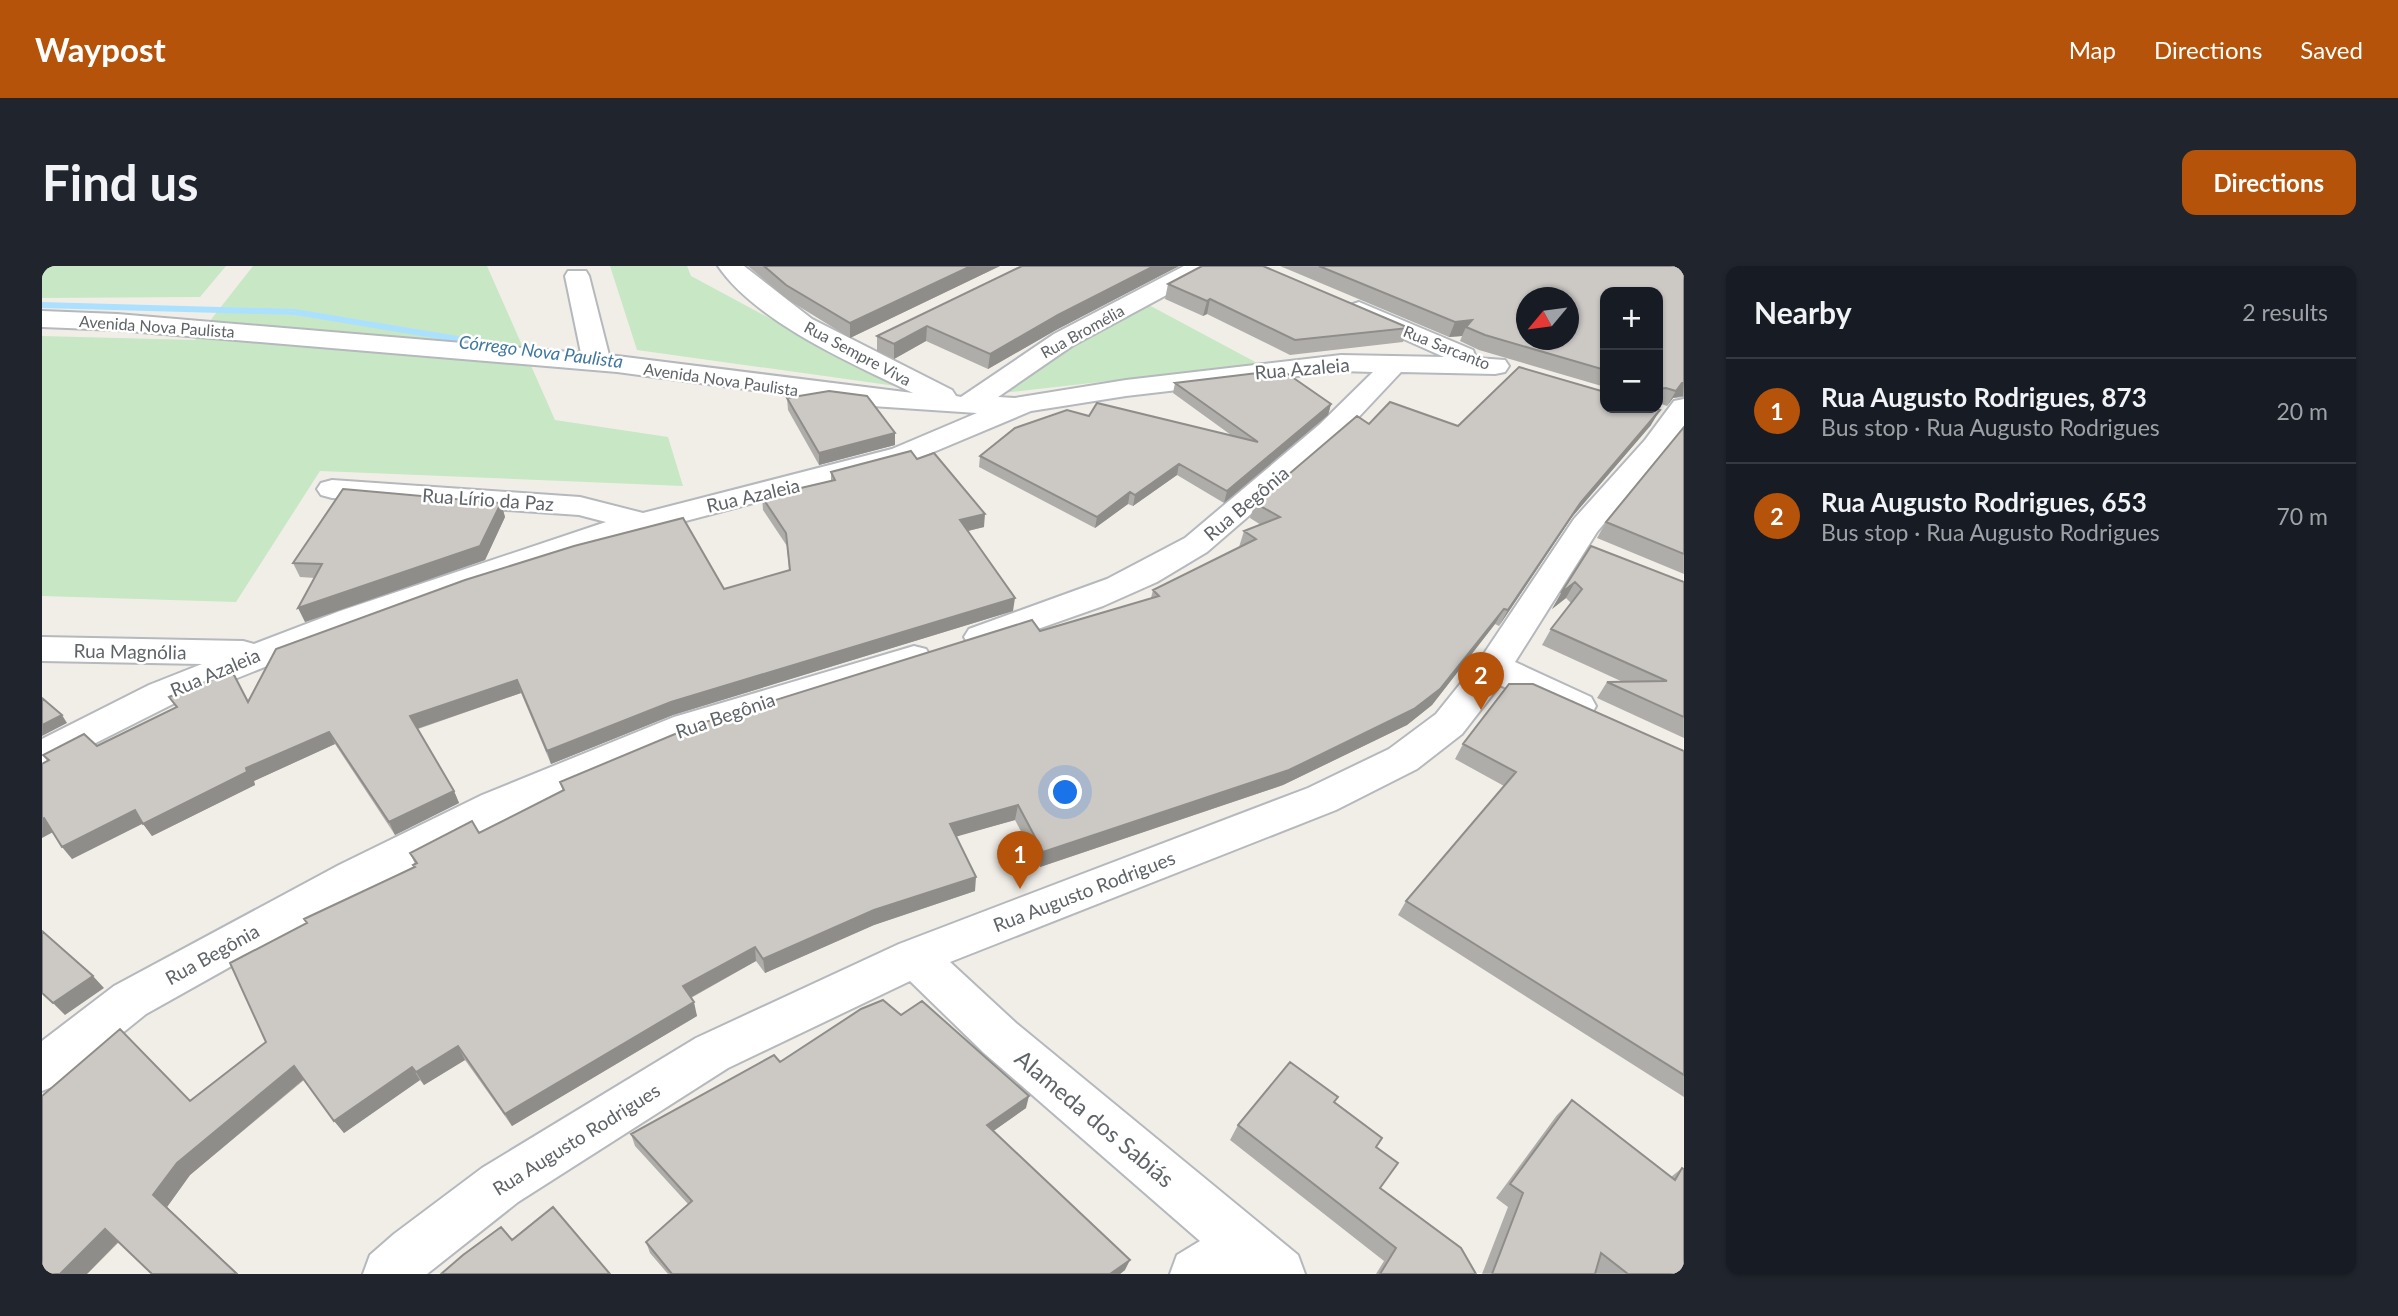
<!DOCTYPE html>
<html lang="en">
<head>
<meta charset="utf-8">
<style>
	:root { --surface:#171b24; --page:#20242c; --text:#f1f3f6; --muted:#9ea1a6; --line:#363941; --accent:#b45309 }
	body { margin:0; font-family:Lato,sans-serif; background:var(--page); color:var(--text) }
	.controls { position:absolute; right:21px; top:21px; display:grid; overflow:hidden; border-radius:14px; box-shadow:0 2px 5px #0004 }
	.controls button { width:63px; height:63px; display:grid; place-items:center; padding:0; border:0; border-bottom:2px solid var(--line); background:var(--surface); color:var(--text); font:35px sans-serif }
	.compass { position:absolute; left:1474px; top:21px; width:63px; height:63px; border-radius:50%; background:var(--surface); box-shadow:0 2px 5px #0004; rotate:241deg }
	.you { position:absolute; left:1024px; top:527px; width:24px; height:24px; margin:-18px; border:5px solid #fff; border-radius:50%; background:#1a73e8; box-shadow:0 0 0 10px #1a73e833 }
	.badge { display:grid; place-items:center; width:46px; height:46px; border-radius:50%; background:var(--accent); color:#fff; font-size:23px; font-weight:700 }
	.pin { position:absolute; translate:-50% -58px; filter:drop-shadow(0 2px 4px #0008) }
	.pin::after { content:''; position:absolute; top:37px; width:24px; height:21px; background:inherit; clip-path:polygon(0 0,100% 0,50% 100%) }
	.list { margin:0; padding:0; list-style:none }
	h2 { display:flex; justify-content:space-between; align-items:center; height:91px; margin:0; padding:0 28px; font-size:30px }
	h2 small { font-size:23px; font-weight:400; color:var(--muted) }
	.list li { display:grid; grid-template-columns:46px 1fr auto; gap:21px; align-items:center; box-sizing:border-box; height:105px; padding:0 28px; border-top:2px solid var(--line) }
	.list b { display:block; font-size:26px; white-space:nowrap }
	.list p { margin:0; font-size:23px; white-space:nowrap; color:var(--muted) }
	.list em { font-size:23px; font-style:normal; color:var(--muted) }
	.map { position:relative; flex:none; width:1642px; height:1008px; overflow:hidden; border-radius:14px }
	header { display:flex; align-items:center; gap:42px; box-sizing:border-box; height:98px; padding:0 35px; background:var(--accent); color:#fff }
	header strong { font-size:33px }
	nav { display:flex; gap:38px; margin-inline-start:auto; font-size:24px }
	.intro { display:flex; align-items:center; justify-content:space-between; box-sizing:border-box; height:168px; padding:0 42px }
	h1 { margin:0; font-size:49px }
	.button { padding:18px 32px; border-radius:14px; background:var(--accent); color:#fff; font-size:24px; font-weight:700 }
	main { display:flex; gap:42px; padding:0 42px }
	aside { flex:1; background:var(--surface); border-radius:14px; box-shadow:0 2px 5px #0004 }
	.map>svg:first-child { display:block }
	.green { fill:#c8e7c5 }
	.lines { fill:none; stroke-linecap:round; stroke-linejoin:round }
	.stream { fill:#abe1fe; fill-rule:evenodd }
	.minor-casing { stroke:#b5b8bc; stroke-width:4 }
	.minor { fill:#fff; fill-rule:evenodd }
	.wall { fill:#afada9 }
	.shaded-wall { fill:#8f8d8a }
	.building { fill:#ccc9c5; stroke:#8f8d8a; stroke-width:2; fill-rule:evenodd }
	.labels { text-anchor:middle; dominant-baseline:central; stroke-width:5; stroke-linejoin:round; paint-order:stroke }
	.far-street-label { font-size:16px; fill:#5f6468; stroke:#fff }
	.far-water-label { font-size:18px; font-style:italic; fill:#3f779f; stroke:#fff }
	.street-label { font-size:19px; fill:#5f6468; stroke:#fff }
	.near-street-label { font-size:23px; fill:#5f6468; stroke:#fff }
</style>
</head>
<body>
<header>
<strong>Waypost</strong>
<nav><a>Map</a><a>Directions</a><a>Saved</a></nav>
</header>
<div class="intro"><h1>Find us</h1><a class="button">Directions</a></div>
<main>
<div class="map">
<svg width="1642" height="1008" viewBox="0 0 1642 1008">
	<rect width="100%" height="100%" fill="#f1eee8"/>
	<path class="green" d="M0 0H184L158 31 0 32Z
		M211 0H445L513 154 626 171 641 220 278 205 194 336 0 330V70L153 74Z
		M568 0H645L649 10 854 120 595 84Z
		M1105 38 1217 98 951 128Z"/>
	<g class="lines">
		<path class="stream" d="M0 36 253 43 464 78 469 81 464 84 253 49 0 42Z"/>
		<g class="minor-casing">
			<path id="minor" d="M676 0H702L770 53 910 124 914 130 919 131 1012 68 1142 0H1172L1169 5 1030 80 956 131 973 132 1084 114 1299 89 1402 91 1308 49 1304 44 1308 39 1317 36 1431 84 1434 92 1463 94 1467 100 1463 106 1453 108 1359 106 1297 172 1165 286 1115 316 1061 340 939 383 927 379 922 371 927 363 1065 313 1143 272 1277 159 1331 106 1299 105 1084 130 989 145 870 195 572 274 322 361 133 437 0 504V473L107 419 160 398 0 395V371L201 375 212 378 298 345 564 256 537 249 290 232 279 229 275 223 279 217 290 214 538 231 601 247 850 183 935 147 830 140 575 106 75 64 0 61V45L75 48 539 87 523 10 526 5H544L547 10 567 89 871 127C811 98 714 56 676 0Z
				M1642 133V161L1555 266 1473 396 1549 431 1554 440 1549 449C1520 458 1484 431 1458 419L1420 468 1375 503 1294 544 908 696 974 757 1256 989 1263 1008H1128L1135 989 1158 975 942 787 868 715 686 802 476 936 385 1008H321L328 989 352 968 440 902 654 772 857 678 1266 522 1347 483 1394 448 1439 392 1532 253 1603 174 1632 135Z
				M872 380 884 383 890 392 884 401 658 471 468 551 327 623 104 748 17 818 0 825V775L72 720 297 599 440 529 632 451Z"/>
		</g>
		<use href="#minor" class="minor"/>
	</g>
	<path class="wall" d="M706 0H958L808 72 745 33Z
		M980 0H1137L1014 64 946 103 884 75 852 93 835 85V70Z
		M1238 0H1642V131L1631 132 1625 140 1616 137V26H1563V121L1437 84 1418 75 1420 70 1407 71Z
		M1126 18 1367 62 1361 76 1248 89 1165 48 1161 50 1123 33Z
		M1133 117 1289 138 1286 149 1182 237 1135 209 1091 240 1086 238 1053 262 937 201 938 190 1047 150 1189 169 1131 127Z
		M745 132 853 179 777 199 746 144Z
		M1327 158 1416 160 1609 159 1530 251 1457 360 1453 358 1390 439 1365 459 1241 519 998 601 973 554 914 570 933 625 832 659 723 707 714 695 649 732 655 750 470 860 423 794 382 819 378 814 302 867 262 814 148 909 125 941 196 1008H110L77 976 45 1008 148 835 224 776 372 601 373 598 368 587 437 567 521 525 518 516 998 365 1109 332 1111 324 1197 281 1202 265 1219 259 1208 252 1213 237Z
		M1642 161V308L1555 272 1564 256Z
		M875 193 942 261 926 265 971 345 631 449 509 498 479 427 376 463 412 525 417 537 353 569 293 478 212 515 213 519 110 570 101 557 30 593 5 495 1 489 55 480 134 442 127 431 206 435 682 323 747 304 745 280 721 244 720 231 789 215V206Z
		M459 237 463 251 443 294 263 356 273 312 258 311 251 297Z
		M1549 280 1642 316V472L1555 432 1565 416H1581L1500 379 1509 363 1529 337 1524 332 1510 343Z
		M1421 478 1642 485V831L1356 649 1364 635 1462 520 1413 493Z
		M859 749 984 842 951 865 1083 1004 1078 1008H626L608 987 604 976 646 938 593 880 589 868 738 796Z
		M1530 834 1629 911 1640 902 1642 1008H1440L1466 941 1454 932 1515 849Z
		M1293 836 1334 881 1338 922 1434 1008H1334L1342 995 1188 874 1196 859Z"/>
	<path class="shaded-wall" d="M929 0H958L808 72V57Z
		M1112 0H1137L1014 64 946 103 948 88 1016 49Z
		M1168 33 1165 48 1161 50 1165 35Z
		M1430 54 1424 61 1420 70 1407 71 1413 56Z
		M885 60 884 75 852 93V78Z
		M1640 117H1642L1641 130 1631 132 1625 140 1634 125Z
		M1289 138 1286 149 1182 237 1185 225Z
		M1618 144 1609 159 1530 251 1457 360 1466 344 1539 236Z
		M853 167V179L777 199V187Z
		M1137 198 1135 209 1091 240 1093 229Z
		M1088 226 1086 238 1053 262 1055 251Z
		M459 237 463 251 443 294 263 356 256 342Z
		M943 248 942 261 917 267 918 254Z
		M1533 316 1524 332 1510 343 1519 327Z
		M973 332 971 345 631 449 509 498 505 485 629 436Z
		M1462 343 1453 358 1390 439 1365 459 1241 519 998 601 1001 586Z
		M475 414 479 427 374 463 368 450Z
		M20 449 25 457 0 470V459Z
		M287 466 293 478 212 515 213 519 110 570 101 558 204 502Z
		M412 525 417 537 353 569 347 556Z
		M976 539 973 554 906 573 908 558Z
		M93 544 102 557 30 593 20 581Z
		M2 552 13 565 0 572V553Z
		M934 611 933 625 832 659 723 707 721 693 832 644Z
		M713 681 714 695 644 734 641 720Z
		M51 710 62 722 23 749 11 737Z
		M652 736 655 750 470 860 463 848Z
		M416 780 423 794 382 819 374 806Z
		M252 800 262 813 148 909 125 941 196 1008H195L111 929 135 897Z
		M370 801 378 814 302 867 292 855Z
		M987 830 984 842 943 871 945 859Z
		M63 963 78 974 45 1008H18Z
		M1088 994 1083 1004 1078 1008H1068Z"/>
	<path class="building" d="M722 0H929L808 57 744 19Z
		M980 0H1112L1016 49 948 88 885 60 852 78 835 70Z
		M1160 0H1221L1367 62 1253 74 1168 33 1165 35 1126 18Z
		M1277 0H1642V117H1640L1634 125 1624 122 1616 123V26H1563V104L1443 69 1424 61 1430 54 1413 56ZM1485 32H1527V74H1485Z
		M1477 101 1563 126V142H1610L1618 144 1539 236 1466 344 1462 343 1398 423 1372 443 1247 504 1001 586 976 539 908 558 934 611 832 644 721 693 713 681 641 720 652 736 463 848 416 780 374 806 370 801 292 855 252 800 135 897 111 929 195 1008H110L63 963 18 1008H0V830L78 763 148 835 224 776 188 697 265 657 262 653 373 601 371 599 375 597 368 587 430 555 437 567 522 524 518 516 657 458 990 354 998 365 1117 330 1111 324 1214 273 1202 265 1238 251 1213 237 1315 150 1327 158 1348 136 1416 160Z
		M1240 104 1289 138 1185 225 1137 198 1093 229 1088 226 1055 251 938 190 973 162 1025 144 1047 150 1055 137 1216 176 1133 117Z
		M787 125 825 130 853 167 777 187 745 132Z
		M1642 161V288L1564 256Z
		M869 185 875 193 892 187 943 248 918 254 973 332 629 436 505 485 475 414 368 450 412 525 347 556 287 466 204 502 205 506 101 558 93 544 20 581 2 552 0 553V498L7 494 1 489 42 468 55 480 135 441 127 431 190 405 206 436 234 383 423 314 532 280 641 252 682 323 748 304 744 267 720 231 793 214 789 206Z
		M301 223 459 237 438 280 256 342 280 298 251 297Z
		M1549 280 1642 316V451L1565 416 1625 415 1509 363 1540 323 1533 316 1519 327Z
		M1467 418H1491L1642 485V809L1364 635 1474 506 1421 478Z
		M0 432 20 449 0 459Z
		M0 665 51 710 11 737 0 727Z
		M841 734 859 749 880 735 987 830 945 859 1088 994 1068 1008H630L604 976 650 935 589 868 732 789 738 796 819 743Z
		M1248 796 1296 831 1292 836 1340 872 1334 881 1356 897 1338 922 1419 982 1434 1008H1338L1354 982 1196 859Z
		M1530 834 1633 914 1640 902 1642 903V1008H1586L1559 987 1553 1008H1450L1481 927 1468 918Z
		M511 941 568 1008H399L421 989 459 961 470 974Z"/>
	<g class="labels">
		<g class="far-street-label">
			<text transform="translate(115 60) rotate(4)">Avenida Nova Paulista</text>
			<text transform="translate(1040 65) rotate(-29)">Rua Bromélia</text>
			<text transform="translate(1405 81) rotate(22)">Rua Sarcanto</text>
			<text transform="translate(816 87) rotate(28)">Rua Sempre Viva</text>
			<text transform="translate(679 113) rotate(8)">Avenida Nova Paulista</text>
		</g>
		<g class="far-water-label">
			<text transform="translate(499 85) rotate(7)">Córrego Nova Paulista</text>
		</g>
		<g class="street-label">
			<text transform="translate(1260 102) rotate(-5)">Rua Azaleia</text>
			<text transform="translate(711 229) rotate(-13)">Rua Azaleia</text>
			<text transform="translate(446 233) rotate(4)">Rua Lírio da Paz</text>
			<text transform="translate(1204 237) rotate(-40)">Rua Begônia</text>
			<text transform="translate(88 385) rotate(1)">Rua Magnólia</text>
			<text transform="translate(173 406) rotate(-23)">Rua Azaleia</text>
			<text transform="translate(683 449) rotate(-19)">Rua Begônia</text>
			<text transform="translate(1042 625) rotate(-21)">Rua Augusto Rodrigues</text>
			<text transform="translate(170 688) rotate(-29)">Rua Begônia</text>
			<text transform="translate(534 873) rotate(-32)">Rua Augusto Rodrigues</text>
		</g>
		<g class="near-street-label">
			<text transform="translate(1053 852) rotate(40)">Alameda dos Sabiás</text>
		</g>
	</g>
</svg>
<div class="controls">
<button>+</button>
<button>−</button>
</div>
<svg class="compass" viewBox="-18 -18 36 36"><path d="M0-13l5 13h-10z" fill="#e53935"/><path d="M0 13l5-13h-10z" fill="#9ea1a6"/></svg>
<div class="you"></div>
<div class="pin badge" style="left:978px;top:623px">1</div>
<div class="pin badge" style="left:1439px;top:444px">2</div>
</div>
<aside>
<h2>Nearby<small>2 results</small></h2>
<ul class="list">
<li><span class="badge">1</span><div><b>Rua Augusto Rodrigues, 873</b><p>Bus stop · Rua Augusto Rodrigues</p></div><em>20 m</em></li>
<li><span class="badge">2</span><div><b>Rua Augusto Rodrigues, 653</b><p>Bus stop · Rua Augusto Rodrigues</p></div><em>70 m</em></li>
</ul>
</aside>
</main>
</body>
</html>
